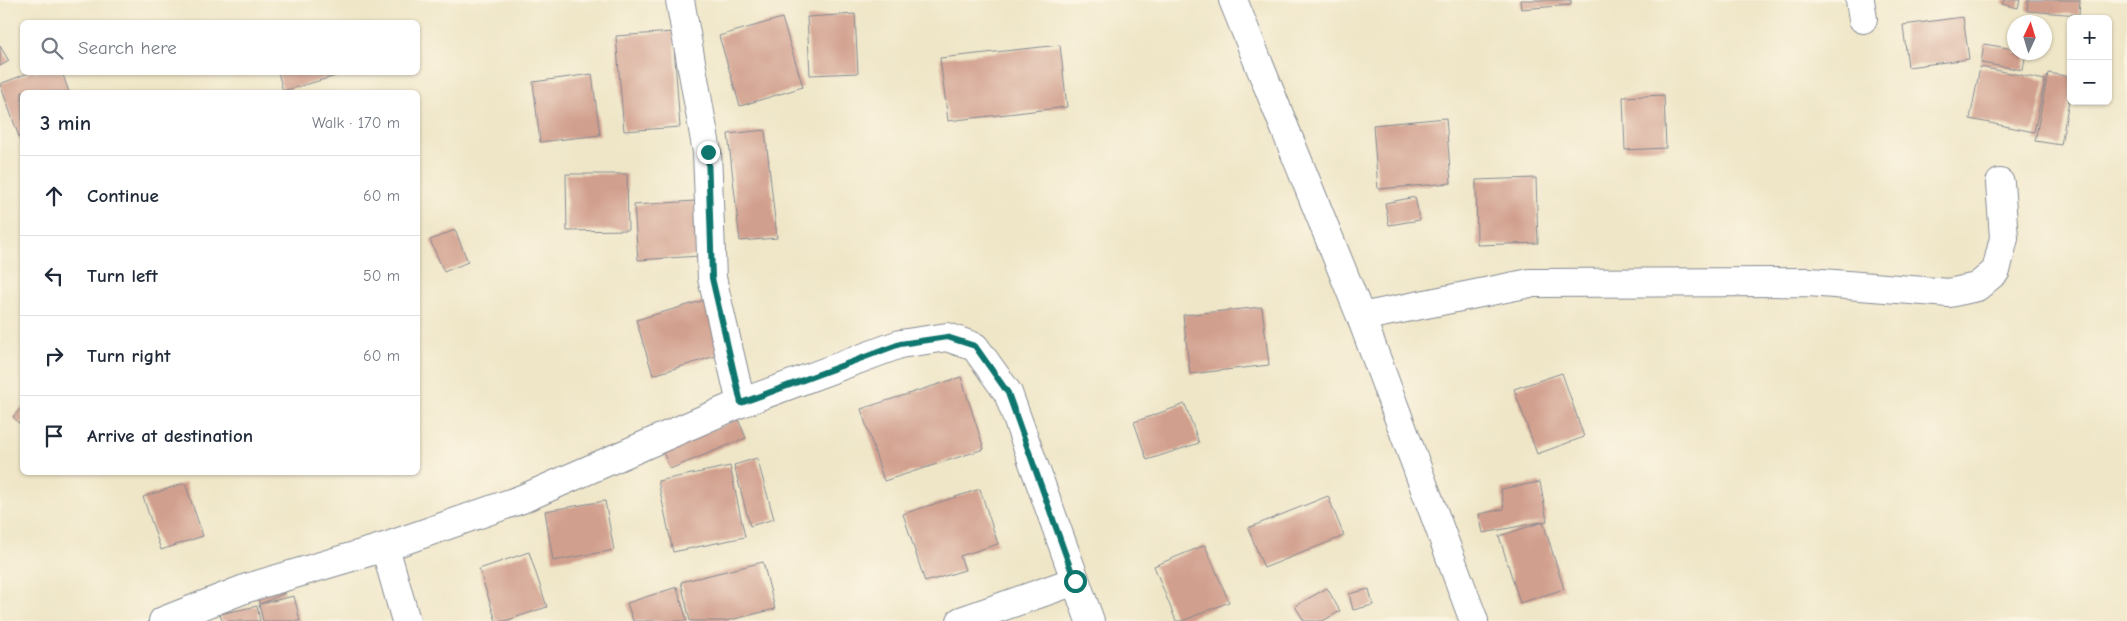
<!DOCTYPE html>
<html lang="en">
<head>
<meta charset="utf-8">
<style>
	:root { --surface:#fff; --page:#f6f6f7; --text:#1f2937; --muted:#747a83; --line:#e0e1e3 }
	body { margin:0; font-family:"Comic Neue",sans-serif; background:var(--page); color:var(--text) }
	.controls { position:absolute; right:15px; top:15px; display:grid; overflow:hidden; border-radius:8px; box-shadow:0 1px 4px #0004 }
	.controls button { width:45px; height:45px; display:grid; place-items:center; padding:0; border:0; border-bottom:1px solid var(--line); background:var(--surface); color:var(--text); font:25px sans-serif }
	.compass { position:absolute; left:2007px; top:15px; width:45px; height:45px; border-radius:50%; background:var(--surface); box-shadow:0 1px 4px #0004; rotate:4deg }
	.stop { position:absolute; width:15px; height:15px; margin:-11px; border:4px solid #0f766e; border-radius:50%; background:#fff }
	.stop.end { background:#0f766e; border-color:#fff; box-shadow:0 1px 5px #0008 }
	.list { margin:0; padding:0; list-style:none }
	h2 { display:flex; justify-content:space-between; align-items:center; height:65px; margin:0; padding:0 20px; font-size:21px }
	h2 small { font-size:16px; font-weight:400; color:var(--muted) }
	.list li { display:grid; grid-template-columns:32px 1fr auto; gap:15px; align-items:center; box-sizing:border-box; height:80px; padding:0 20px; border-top:1px solid var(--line) }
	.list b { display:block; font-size:19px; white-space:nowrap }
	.list em { font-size:16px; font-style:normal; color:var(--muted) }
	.icon { flex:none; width:28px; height:28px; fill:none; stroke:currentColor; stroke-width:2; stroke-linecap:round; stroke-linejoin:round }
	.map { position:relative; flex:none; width:2127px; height:621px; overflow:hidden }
	.search { position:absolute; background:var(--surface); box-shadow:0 1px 4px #0004; left:20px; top:20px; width:400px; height:55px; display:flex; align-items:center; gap:12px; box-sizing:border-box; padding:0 18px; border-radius:8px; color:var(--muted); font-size:19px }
	.panel { position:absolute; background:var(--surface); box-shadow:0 1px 4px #0004; left:20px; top:90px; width:400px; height:385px; border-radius:8px }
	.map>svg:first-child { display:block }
	.building { fill:#d19f8d }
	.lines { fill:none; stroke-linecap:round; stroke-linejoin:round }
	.minor-casing { stroke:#858a92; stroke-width:30 }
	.minor { stroke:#fff; stroke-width:28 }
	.route { stroke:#0f766e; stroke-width:6 }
</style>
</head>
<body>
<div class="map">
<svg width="2127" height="621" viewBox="0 0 2127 621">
	<rect width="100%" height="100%" fill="#fcf5e5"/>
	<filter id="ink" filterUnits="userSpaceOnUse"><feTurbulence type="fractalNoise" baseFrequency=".02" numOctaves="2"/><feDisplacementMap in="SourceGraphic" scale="10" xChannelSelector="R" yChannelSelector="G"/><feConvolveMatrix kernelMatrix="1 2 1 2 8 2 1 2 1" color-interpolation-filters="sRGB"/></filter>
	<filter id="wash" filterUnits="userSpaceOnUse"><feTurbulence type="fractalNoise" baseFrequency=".0096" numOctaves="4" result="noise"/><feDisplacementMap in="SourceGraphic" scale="20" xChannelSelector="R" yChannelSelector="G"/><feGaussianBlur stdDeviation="1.12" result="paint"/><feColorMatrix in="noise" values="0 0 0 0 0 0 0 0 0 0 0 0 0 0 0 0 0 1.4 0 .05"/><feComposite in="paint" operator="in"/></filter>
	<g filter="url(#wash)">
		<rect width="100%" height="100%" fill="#efe6c7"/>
		<g id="blocks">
			<path class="building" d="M1520 0H1571V5L1521 9Z
				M2004 0H2020L2018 8 2002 4Z
				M2028 0H2080L2079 15 2027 11Z
				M855 14 858 73 810 75 807 17Z
				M1963 17 1969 59 1908 67 1903 25Z
				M782 18 803 87 740 106 719 36Z
				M673 32 680 127 624 131 616 36Z
				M1984 44 2014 49V52H2026L2023 70 1981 63Z
				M1060 45 1067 107 948 121 940 58Z
				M0 46 9 61 0 66Z
				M1980 67 2045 80 2034 132 1970 119Z
				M31 72H62L69 92H22V145L0 84Z
				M278 72H335L336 76 283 91Z
				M2048 73 2071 77V89L2061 145 2035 141Z
				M592 74 600 135 540 142 533 82Z
				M1664 95 1666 148 1625 150 1623 97Z
				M1446 118 1451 183 1378 189 1373 125Z
				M765 130 777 238 740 241 728 134Z
				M566 174H627L628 230 567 231Z
				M1536 178 1538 243 1477 245 1476 180Z
				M1415 197 1420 220 1389 225 1385 203Z
				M695 201 699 256 638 260 634 205Z
				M455 230 468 262 444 272 430 240Z
				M712 298 729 352 653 375 636 320Z
				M1262 307 1269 365 1190 374 1183 315Z
				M1562 373 1584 437 1537 454 1514 389Z
				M961 377 984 449 884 481 861 409Z
				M1185 404 1199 443 1147 460 1134 422Z
				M22 407V426L13 417Z
				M738 419 746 438 670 469 662 450Z
				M757 458 774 519 750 526 734 465Z
				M730 466 745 537 673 552 658 481Z
				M1540 482 1547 521 1483 533 1479 514 1504 509 1501 489Z
				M185 483 203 536 161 550 143 497Z
				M980 489 998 544 960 556 965 570 925 582 903 514Z
				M1328 496 1344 536 1264 568 1248 528Z
				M605 501 614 550 553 561 545 511Z
				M1543 522 1564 589 1520 603 1499 536Z
				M1205 545 1229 602 1182 621H1176L1154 566Z
				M529 552 547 607 505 621H496L479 569Z
				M763 562 775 609 726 621H690L681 582Z
				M279 580 285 593 260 604 254 591Z
				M677 587 687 621H633L627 603Z
				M1327 588 1340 611 1323 621H1304L1295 606Z
				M1369 589 1373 605 1353 610 1349 594Z
				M294 596 300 621H263L259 604Z
				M257 606 260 621H222L220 614Z"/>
		</g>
	</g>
	<g filter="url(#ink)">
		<use href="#blocks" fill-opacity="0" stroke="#858a92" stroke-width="1"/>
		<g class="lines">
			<g class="minor-casing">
				<path id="minor" d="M680 0 707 152 712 278 741 403
					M1233 0 1361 317 1474 621
					M1860 0 1863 19
					M1361 317 1530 283 1809 282 1949 293 1977 287 1996 271 2004 238 2000 183
					M385 547 406 621
					M163 621 247 588 385 547 522 499 741 403 900 344 947 337 975 347 1008 393 1090 621
					M961 621 1075 581"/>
			</g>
			<use href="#minor" class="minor"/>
		</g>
	</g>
	<g class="lines" filter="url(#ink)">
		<path class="route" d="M708 152 712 278 741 403 900 344 947 337 975 346 1008 393 1075 581"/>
	</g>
</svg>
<div class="controls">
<button>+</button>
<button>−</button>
</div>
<svg class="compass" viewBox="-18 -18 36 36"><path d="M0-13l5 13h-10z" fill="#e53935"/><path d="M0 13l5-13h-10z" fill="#747a83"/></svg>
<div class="stop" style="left:1075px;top:581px"></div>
<div class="stop end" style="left:708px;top:152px"></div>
<div class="search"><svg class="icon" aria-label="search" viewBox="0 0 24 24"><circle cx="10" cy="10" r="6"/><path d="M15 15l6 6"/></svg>Search here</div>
<section class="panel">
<h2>3 min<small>Walk · 170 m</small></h2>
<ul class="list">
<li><svg class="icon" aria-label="ahead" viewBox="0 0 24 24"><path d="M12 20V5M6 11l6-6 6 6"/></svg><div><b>Continue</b></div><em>60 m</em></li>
<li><svg class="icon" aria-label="left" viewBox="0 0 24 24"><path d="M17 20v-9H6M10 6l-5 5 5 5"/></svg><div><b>Turn left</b></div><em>50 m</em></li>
<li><svg class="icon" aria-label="right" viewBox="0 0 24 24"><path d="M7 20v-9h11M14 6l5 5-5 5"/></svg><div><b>Turn right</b></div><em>60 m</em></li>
<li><svg class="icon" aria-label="arrive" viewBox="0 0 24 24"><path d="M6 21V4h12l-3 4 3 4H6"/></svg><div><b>Arrive at destination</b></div></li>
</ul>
</section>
</div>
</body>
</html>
